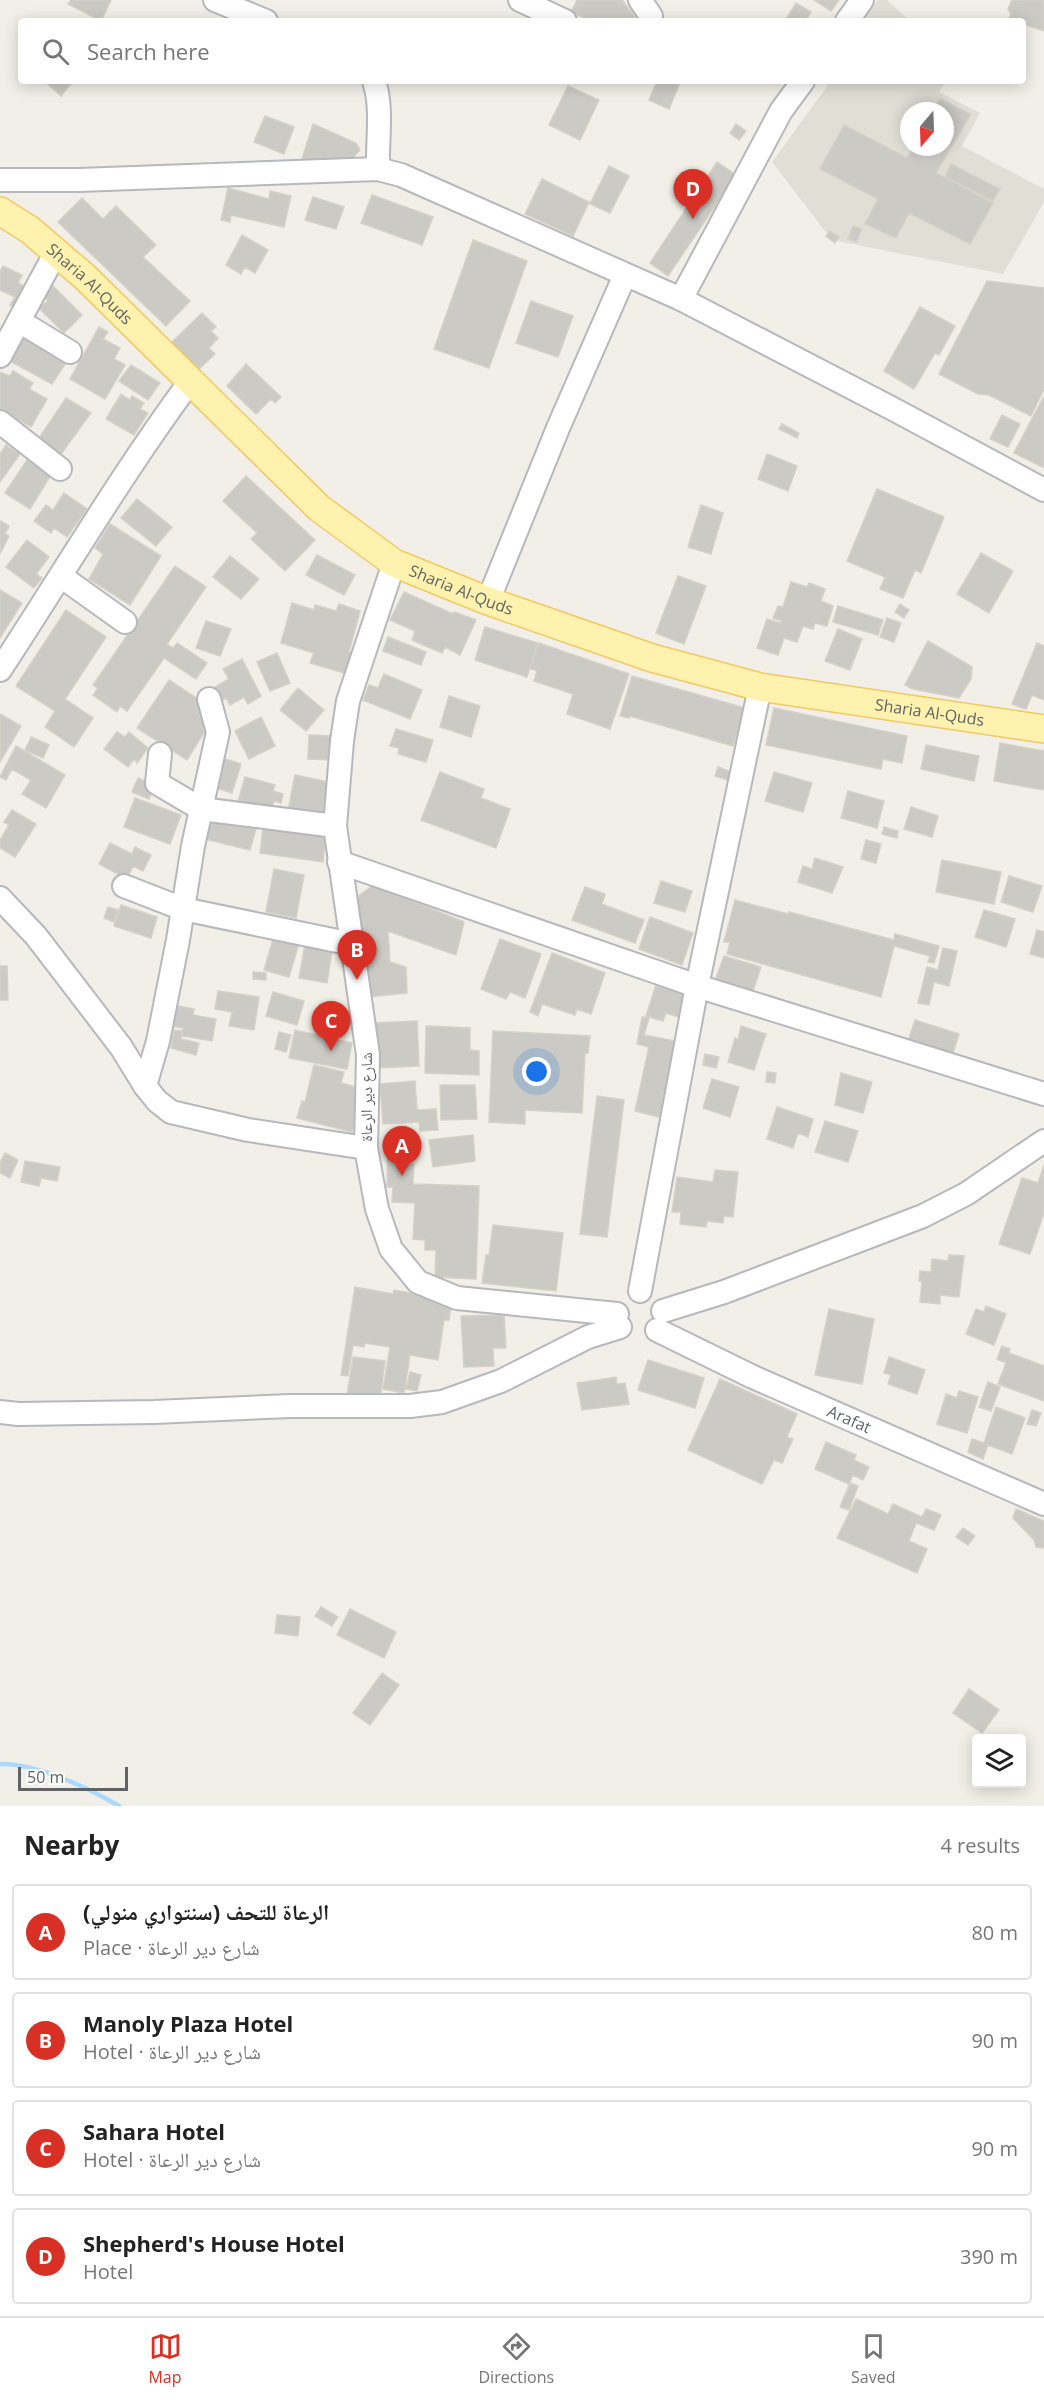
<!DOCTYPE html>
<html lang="en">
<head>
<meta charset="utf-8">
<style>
	:root { --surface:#fff; --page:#f2f2f2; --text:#222; --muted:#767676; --line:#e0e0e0; --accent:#d93025 }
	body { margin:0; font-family:"Open Sans","Noto Naskh Arabic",sans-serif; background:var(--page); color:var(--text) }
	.controls { position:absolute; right:18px; bottom:18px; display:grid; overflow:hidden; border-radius:6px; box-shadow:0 3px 15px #0003 }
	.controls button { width:54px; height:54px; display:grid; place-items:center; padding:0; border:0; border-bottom:2px solid var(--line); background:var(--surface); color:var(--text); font:30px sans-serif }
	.compass { position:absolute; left:900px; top:102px; width:54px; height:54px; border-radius:50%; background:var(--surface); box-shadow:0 3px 15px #0003; rotate:199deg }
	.scale { position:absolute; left:18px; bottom:15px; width:110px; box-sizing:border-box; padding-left:6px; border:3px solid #5f6368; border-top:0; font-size:16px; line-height:21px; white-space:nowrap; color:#5f6368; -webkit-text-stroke:4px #fff; paint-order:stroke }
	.you { position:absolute; left:537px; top:1072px; width:21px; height:21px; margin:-15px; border:4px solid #fff; border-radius:50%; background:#1a73e8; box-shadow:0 0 0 9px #1a73e833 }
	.badge { display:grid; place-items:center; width:39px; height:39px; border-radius:50%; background:var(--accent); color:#fff; font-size:20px; font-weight:700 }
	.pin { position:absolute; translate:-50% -50px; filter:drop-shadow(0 2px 3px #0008) }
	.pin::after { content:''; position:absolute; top:32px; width:21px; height:18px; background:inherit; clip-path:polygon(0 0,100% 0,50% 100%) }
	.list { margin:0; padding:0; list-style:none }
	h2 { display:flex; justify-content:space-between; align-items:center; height:78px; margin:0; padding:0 24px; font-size:26px }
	h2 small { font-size:20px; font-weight:400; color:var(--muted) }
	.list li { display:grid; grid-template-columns:39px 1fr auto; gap:18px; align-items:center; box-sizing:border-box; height:96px; margin:0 12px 12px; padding:0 12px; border:2px solid var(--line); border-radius:6px }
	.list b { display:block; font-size:22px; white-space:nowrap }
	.list p { margin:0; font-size:20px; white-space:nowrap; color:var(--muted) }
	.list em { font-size:20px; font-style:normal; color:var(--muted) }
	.icon { flex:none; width:33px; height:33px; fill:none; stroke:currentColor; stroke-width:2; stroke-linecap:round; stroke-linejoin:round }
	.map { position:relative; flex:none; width:1044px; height:1806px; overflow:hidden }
	.search { position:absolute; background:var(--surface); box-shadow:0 3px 15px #0003; left:18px; right:18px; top:18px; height:66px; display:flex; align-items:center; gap:15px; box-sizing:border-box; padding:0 21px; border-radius:6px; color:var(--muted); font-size:22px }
	.sheet { height:510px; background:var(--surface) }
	nav { display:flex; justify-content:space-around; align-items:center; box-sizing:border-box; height:84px; border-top:2px solid var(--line); background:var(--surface); font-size:16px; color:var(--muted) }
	nav a { display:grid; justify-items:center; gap:3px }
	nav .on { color:var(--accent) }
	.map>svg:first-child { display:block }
	.education { fill:#e1ded6; fill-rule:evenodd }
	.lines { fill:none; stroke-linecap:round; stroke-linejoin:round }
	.stream { stroke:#aadaff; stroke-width:4.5 }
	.building { fill:#cccac5; stroke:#d6d1c6; stroke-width:1.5 }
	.minor-casing { stroke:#b5b8bc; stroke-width:26 }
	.major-casing { stroke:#f2c960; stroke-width:30 }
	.minor { stroke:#fff; stroke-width:22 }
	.major { stroke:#fff2af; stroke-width:27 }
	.labels { text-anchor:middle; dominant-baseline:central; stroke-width:4.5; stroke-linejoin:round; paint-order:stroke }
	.street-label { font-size:16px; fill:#5f6368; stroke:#fff }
</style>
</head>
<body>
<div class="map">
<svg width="1044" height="1806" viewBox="0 0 1044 1806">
	<rect width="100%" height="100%" fill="#f1efe8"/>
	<path class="education" d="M878 0H887L910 21H862Z
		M831 81H946L939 92 980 113 962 146 1044 189V202L1003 274 832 240 772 162ZM909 111H945V147H909Z"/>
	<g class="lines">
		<path class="stream" d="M0 1764C35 1763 89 1788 119 1806"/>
	</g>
	<path class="building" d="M71 0H111L101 21 68 4Z
		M577 0H622L635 17V21H592L571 12Z
		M814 0H839L831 11Z
		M1044 0V31L1023 24V21L1009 19 1011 14 1008 9 1012 0Z
		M796 3 811 12 805 21H785Z
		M44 81H73L61 96Z
		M657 81H669L679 85 669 109 649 100Z
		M568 86 599 100 580 140 549 125Z
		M940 99 971 114 936 173 993 203 970 244 909 213 896 238 865 224 878 199 820 169 844 125 907 158 913 147H945V111H933Z
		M265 116 294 127 284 154 254 142Z
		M313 124 356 143 360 150 349 162 302 159Z
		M736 124 746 131 739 140 730 133Z
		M717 162 736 175 668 276 650 263Z
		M951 164 1000 189 993 201 945 177Z
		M609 166 629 176 610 213 590 204Z
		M542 179 589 202 573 236 525 214Z
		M228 188 269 199 270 191 291 196 284 227 231 215 230 222 221 220Z
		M372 195 433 217 422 245 361 223Z
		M313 197 344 207 336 229 305 220Z
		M82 198 103 219 116 206 156 245 143 257 190 301 166 326 58 222Z
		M853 226 862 229 856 242 848 239Z
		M830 231 839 237 835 243 826 236Z
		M242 235 268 250 255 273 245 267 241 274 226 265Z
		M473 240 527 261 489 368 434 349Z
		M3 266 22 275 18 283 30 289 21 310 10 305 15 297 0 290V271Z
		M987 281 1044 288V389L1031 416 989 395 978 394 939 374Z
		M53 286 82 315 64 333 39 308 48 301 43 296Z
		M531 301 573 316 558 357 516 343Z
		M920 307 955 326 939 355 935 353 914 389 884 371Z
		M202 313 216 327 211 331 218 338 209 348 215 354 198 370 172 342Z
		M99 327 108 332 103 339 120 348 114 359 125 365 105 399 70 379Z
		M25 333 69 358 52 384 8 360Z
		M246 364 281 397 275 403 271 399 256 414 227 386Z
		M131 365 160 383 148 400 119 381Z
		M13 371 33 383 29 389 47 399 31 427 0 409V372L10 376Z
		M121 394 130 400 132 396 144 403 140 409 148 413 134 435 106 419Z
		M1044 396V468L1014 453Z
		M66 398 91 413 59 457 37 441Z
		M1002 415 1020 424 1008 447 990 439Z
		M782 424 799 433 797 438 779 429Z
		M6 445 20 454 0 482V454Z
		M767 454 797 466 788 491 758 479Z
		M27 460 51 475 30 509 5 493Z
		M246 476 315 540 285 571 251 539 257 533 223 501Z
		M877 489 944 517 921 573 915 570 903 598 880 589 885 577 847 561Z
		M64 493 87 509 67 537 54 528 51 533 34 521 46 505 53 510Z
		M137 499 172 527 156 546 121 518Z
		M701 505 723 513 711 554 688 547Z
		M0 521 9 526 5 534 9 536 0 554Z
		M110 524 161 556 130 605 89 579 103 554 95 548Z
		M27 540 49 557 36 574 42 578 34 588 6 567Z
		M981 553 1013 571 989 613 957 594Z
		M317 555 355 575 344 595 306 575Z
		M230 556 259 579 241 599 213 577Z
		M175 566 206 587 167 644 173 648 177 643 207 663 196 679 164 658 127 711 120 706 117 712 93 695 98 688 93 685Z
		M678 576 706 586 684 644 656 633Z
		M791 582 807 587 809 583 825 589 821 601 833 606 827 626 815 623 813 629 803 626 797 642 784 638 778 655 757 648 767 619 780 623 781 621 773 618 778 606 783 607Z
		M0 590 22 603 0 638Z
		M404 592 453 614 454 612 476 620 460 655 445 647 442 653 412 640 415 631 390 620Z
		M292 603 314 610 315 605 336 611 339 604 360 611 349 652 354 653 348 674 310 663 314 653 281 643Z
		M900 604 909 610 904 618 895 612Z
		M838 606 883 620 878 635 833 622Z
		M66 610 106 637 65 699 93 718 74 747 45 727 55 711 16 686Z
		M887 618 901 623 894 642 880 637Z
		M206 621 231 629 220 656 196 648Z
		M485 627 538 643 527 677 475 660Z
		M838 629 862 639 850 670 825 661Z
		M388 637 426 652 421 665 383 651Z
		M928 641 972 667 971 679 959 698 913 689 905 685Z
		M539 643 629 674 610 729 567 714 573 694 534 681 537 671 530 668Z
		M1037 643 1044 646V700L1032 695 1026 709 1012 704Z
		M277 653 290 683 270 691 257 662Z
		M242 659 261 696 248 704 244 697 230 705 226 698 219 702 211 689 229 679 223 669Z
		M384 674 422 690 410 719 363 700 369 685 378 688Z
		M632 676 745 708 733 746 630 716 629 718 620 716Z
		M169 680 207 705 200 716 210 723 187 760 137 728Z
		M298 688 324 710 306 731 280 710Z
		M449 696 480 706 471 737 440 727Z
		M774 708 907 736 902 763 883 759 881 769 766 745Z
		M0 714 21 726 0 762Z
		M261 717 275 746 249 759 235 731Z
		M396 729 433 740 426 762 398 754 399 748 390 746Z
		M117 732 125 737 129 732 148 748 137 763 134 759 128 767 104 749Z
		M309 735 335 736 334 760 308 759Z
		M31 737 49 745 43 758 25 750Z
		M1000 743 1044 751V790L994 781Z
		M926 745 979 756 974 781 921 769Z
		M16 746 65 775 46 808 22 794 31 780 12 769 6 780 0 777Z
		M222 758 241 764 232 793 213 787Z
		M718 767 731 772 728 780 715 776Z
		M440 772 484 789 481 798 510 809 496 848 421 820Z
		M774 772 812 783 803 812 765 801Z
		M295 775 329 782 321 823 287 816Z
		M245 777 275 785 273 791 283 794 281 803 274 801 270 814 237 805Z
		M138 778 155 785 149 799 132 792Z
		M848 791 884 801 877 828 841 818Z
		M135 798 181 815 170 844 124 827Z
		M911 807 938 816 932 837 904 829Z
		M12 810 36 824 15 857 0 848V840L9 825 4 822Z
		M208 812 257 825 250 850 201 838Z
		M884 827 898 831 897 838 882 834Z
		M263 828 326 837 323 862 260 853Z
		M866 840 881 844 876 863 861 859Z
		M110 843 132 854 135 847 151 855 143 871 133 866 127 879 99 864Z
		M815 858 843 867 832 893 798 882 803 866 812 869Z
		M942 860 1001 872 994 904 936 892Z
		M274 869 304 875 296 918 266 912Z
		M1009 876 1042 886 1033 912 1001 902Z
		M661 881 692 891 685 912 654 903Z
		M373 885 464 922 456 955 388 931 390 962 406 967 407 993 367 997 356 898Z
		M585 887 605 894 602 904 644 920 635 943 572 920Z
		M735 900 788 914 789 912 894 940 895 934 939 946 934 963 928 962 930 956 894 946 881 997 727 954 730 942H724Z
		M121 905 157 917 151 938 114 926Z
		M108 907 118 910 114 922 104 918Z
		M984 910 1015 919 1006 947 975 937Z
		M650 917 693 933 682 965 639 949Z
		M1037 930 1044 932V958L1030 954Z
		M274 936 299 943 289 977 264 970Z
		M306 939 333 944 327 983 299 978Z
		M500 939 541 954 525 998 510 992 506 999 481 989Z
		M943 948 957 951 949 986 934 982 929 1005 918 1003 927 967 938 970Z
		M552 953 605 973 591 1014 577 1009 575 1015 542 1004 538 1016 530 1012Z
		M724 956 761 967 751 997 714 984Z
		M0 966H7L8 1000H0Z
		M253 972 266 973V980L253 979Z
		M656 985 688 995 681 1018 666 1013 663 1021 646 1016Z
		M218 991 259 997 254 1030 229 1026 232 1012 215 1009Z
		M273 992 304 1001 297 1025 266 1016Z
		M173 1005 194 1009 193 1015 216 1019 212 1041 182 1036 183 1028 170 1026Z
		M642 1017 649 1018 644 1035 681 1042 663 1118 635 1111 649 1047 637 1044Z
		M915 1020 959 1034 952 1056 908 1041Z
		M417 1021 419 1066 376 1068 372 1023Z
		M426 1026 470 1028V1050L479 1051V1075L425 1073Z
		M741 1026 766 1034 754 1070 728 1062 735 1038 738 1040Z
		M174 1030 182 1031 181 1039 199 1043 196 1055 171 1048Z
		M295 1030 352 1043 347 1069 289 1058Z
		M493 1031 590 1036 588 1053H585L582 1113 525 1110V1124L489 1122Z
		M279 1032 291 1035 286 1052 275 1049Z
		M705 1054 719 1057 716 1068 703 1065Z
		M314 1065 344 1072 341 1083 363 1089 352 1132 297 1118 302 1101 305 1102Z
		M767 1072 776 1073 775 1083 766 1082Z
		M841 1073 872 1082 863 1113 835 1105Z
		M712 1079 739 1087 730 1117 703 1108Z
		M415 1081 417 1110 436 1109 438 1130 420 1131 419 1122 383 1124 380 1084Z
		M440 1085H475L477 1119 441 1120Z
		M597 1096 624 1100 607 1237 580 1234Z
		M777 1107 813 1119 808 1137 798 1133 793 1148 767 1139Z
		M825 1121 858 1131 848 1162 815 1152Z
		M388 1133H403L402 1163 414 1164 413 1184 479 1186 476 1279 435 1277 436 1250H425V1240L413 1239 415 1203 392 1202 393 1187H387Z
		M473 1135 475 1161 433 1167 429 1140Z
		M5 1153 18 1160 10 1178 0 1173V1163Z
		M25 1161 60 1167 57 1181 41 1178 39 1186 21 1182Z
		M1044 1165V1213L1030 1254 999 1244 1022 1178 1038 1183Z
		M715 1170 738 1172 733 1217 724 1216 723 1223 707 1221 706 1227 680 1224 681 1212H672L677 1177 713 1182Z
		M493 1225 563 1233 556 1291 482 1283 486 1255H489Z
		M949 1255 964 1256 959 1297 940 1295V1304L920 1302 922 1281H919L920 1271 931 1272 932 1259 948 1261Z
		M355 1287 393 1294 394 1290 452 1300 449 1320H444L438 1360 410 1355 404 1393 383 1389 390 1347 365 1343 364 1347 353 1345 348 1376 341 1375Z
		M986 1306 1006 1314 994 1345 966 1334 976 1309 984 1312Z
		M829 1309 874 1319 862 1384 815 1375Z
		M504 1315 506 1348H493L494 1366 464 1367 461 1316Z
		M1002 1346 1010 1349 1009 1353 1044 1366V1401L998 1384 1006 1363 997 1359Z
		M353 1357 385 1361 380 1399 347 1395Z
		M889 1357 925 1370 917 1394 888 1384 891 1375 884 1373Z
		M648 1360 704 1378 695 1408 638 1390Z
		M410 1372 421 1375 417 1391 406 1389Z
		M616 1377 617 1384 625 1383 629 1404 582 1410 577 1383Z
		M720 1379 797 1414 787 1437 793 1439 782 1463 774 1460 762 1484 688 1450Z
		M988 1382 1000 1387 991 1411 979 1407Z
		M959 1391 978 1397 967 1433 937 1424 946 1394 957 1398Z
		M996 1407 1025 1418 1012 1454 988 1445 983 1459 968 1452 972 1439 984 1443Z
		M1032 1410 1041 1413 1036 1426 1027 1424Z
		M826 1442 856 1455 854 1460 869 1467 863 1480 853 1475 849 1484 815 1469Z
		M850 1483 858 1486 849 1510 840 1507Z
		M856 1499 888 1514 893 1504 922 1517 926 1509 941 1515 934 1530 916 1523 909 1541 927 1549 917 1573 837 1538Z
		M1016 1509 1044 1521V1548L1036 1547 1034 1540 1013 1518Z
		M963 1528 975 1536 968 1545 956 1537Z
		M321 1607 338 1617 332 1626 315 1616Z
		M350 1609 396 1632 384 1658 337 1635Z
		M277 1615 300 1617 298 1636 275 1633Z
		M382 1673 399 1685 370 1725 353 1713Z
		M969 1689 999 1710 982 1733 953 1713Z"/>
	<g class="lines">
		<g class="minor-casing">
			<g id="minor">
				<path d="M215 0 266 21"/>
				<path d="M520 0 565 21"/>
				<path d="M640 0 651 16V21"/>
				<path d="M847 21 862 0"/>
				<path d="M374 81C383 108 377 140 378 169"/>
				<path d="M0 180H79L378 169 401 175 681 299 895 410 1044 490"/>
				<path d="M681 299 781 111 803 81"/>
				<path d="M19 321 70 352"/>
				<path d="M0 356 56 252"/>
				<path d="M0 422 60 469"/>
				<path d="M394 563 348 701 342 741 335 826 368 1055 366 1148 377 1209 391 1249 418 1282 457 1298 617 1314"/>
				<path d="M62 577 125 622"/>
				<path d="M488 601 558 428 625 275"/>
				<path d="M0 670C63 574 121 475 189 383"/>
				<path d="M160 754 157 783 201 809 335 826"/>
				<path d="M339 862 697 986 1044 1094"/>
				<path d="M124 886 183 909 352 944"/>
				<path d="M0 898 36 936 121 1047 145 1086 157 1101 171 1112 248 1130 366 1148"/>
				<path d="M145 1086 158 1041 178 940 193 846 218 732 209 699"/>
				<path d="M640 1291 697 986 760 687"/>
				<path d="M663 1311 724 1292 923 1216 966 1194 1044 1141"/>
				<path id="s1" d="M657 1330 753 1377 1044 1504"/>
				<path d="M0 1412 18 1414 154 1412 290 1406H410L442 1402 501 1381 588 1337 620 1327"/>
			</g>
		</g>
		<g class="major-casing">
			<g id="major">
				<path id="s2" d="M0 211 30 230 85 277 319 508 394 563 488 601 652 658 760 687 1044 729"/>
			</g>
		</g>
		<use href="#minor" class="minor"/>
		<use href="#major" class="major"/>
	</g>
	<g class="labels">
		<g class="street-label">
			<text stroke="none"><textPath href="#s2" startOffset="116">Sharia Al-Quds</textPath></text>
			<text stroke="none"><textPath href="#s2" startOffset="602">Sharia Al-Quds</textPath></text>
			<text stroke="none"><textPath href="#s2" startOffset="1088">Sharia Al-Quds</textPath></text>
			<text transform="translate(366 1097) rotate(-90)">شارع دير الرعاة</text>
			<text stroke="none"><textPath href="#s1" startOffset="212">Arafat</textPath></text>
		</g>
	</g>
</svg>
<div class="controls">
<button><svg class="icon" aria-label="layers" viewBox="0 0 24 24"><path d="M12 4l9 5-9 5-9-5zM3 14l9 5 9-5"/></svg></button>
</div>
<svg class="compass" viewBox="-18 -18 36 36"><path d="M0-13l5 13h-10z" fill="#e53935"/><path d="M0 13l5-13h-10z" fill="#767676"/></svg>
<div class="scale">50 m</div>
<div class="you"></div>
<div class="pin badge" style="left:402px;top:1176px">A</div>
<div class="pin badge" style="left:357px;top:980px">B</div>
<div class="pin badge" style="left:331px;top:1051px">C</div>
<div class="pin badge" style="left:693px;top:219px">D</div>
<div class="search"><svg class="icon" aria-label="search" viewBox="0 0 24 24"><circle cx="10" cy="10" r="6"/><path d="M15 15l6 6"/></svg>Search here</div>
</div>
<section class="sheet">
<h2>Nearby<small>4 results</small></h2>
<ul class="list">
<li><span class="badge">A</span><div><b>الرعاة للتحف (سنتواري منولي)</b><p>Place · شارع دير الرعاة</p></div><em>80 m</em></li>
<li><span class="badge">B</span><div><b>Manoly Plaza Hotel</b><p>Hotel · شارع دير الرعاة</p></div><em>90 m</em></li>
<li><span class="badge">C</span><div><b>Sahara Hotel</b><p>Hotel · شارع دير الرعاة</p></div><em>90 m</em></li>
<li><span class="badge">D</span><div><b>Shepherd's House Hotel</b><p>Hotel</p></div><em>390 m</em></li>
</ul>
</section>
<nav>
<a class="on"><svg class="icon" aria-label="map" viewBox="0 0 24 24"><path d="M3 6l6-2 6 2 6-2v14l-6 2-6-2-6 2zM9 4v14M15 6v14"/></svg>Map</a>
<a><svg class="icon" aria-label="directions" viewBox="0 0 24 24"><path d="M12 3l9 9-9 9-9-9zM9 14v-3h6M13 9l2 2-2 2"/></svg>Directions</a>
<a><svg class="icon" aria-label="saved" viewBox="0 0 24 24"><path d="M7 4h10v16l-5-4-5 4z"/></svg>Saved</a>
</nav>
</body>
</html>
